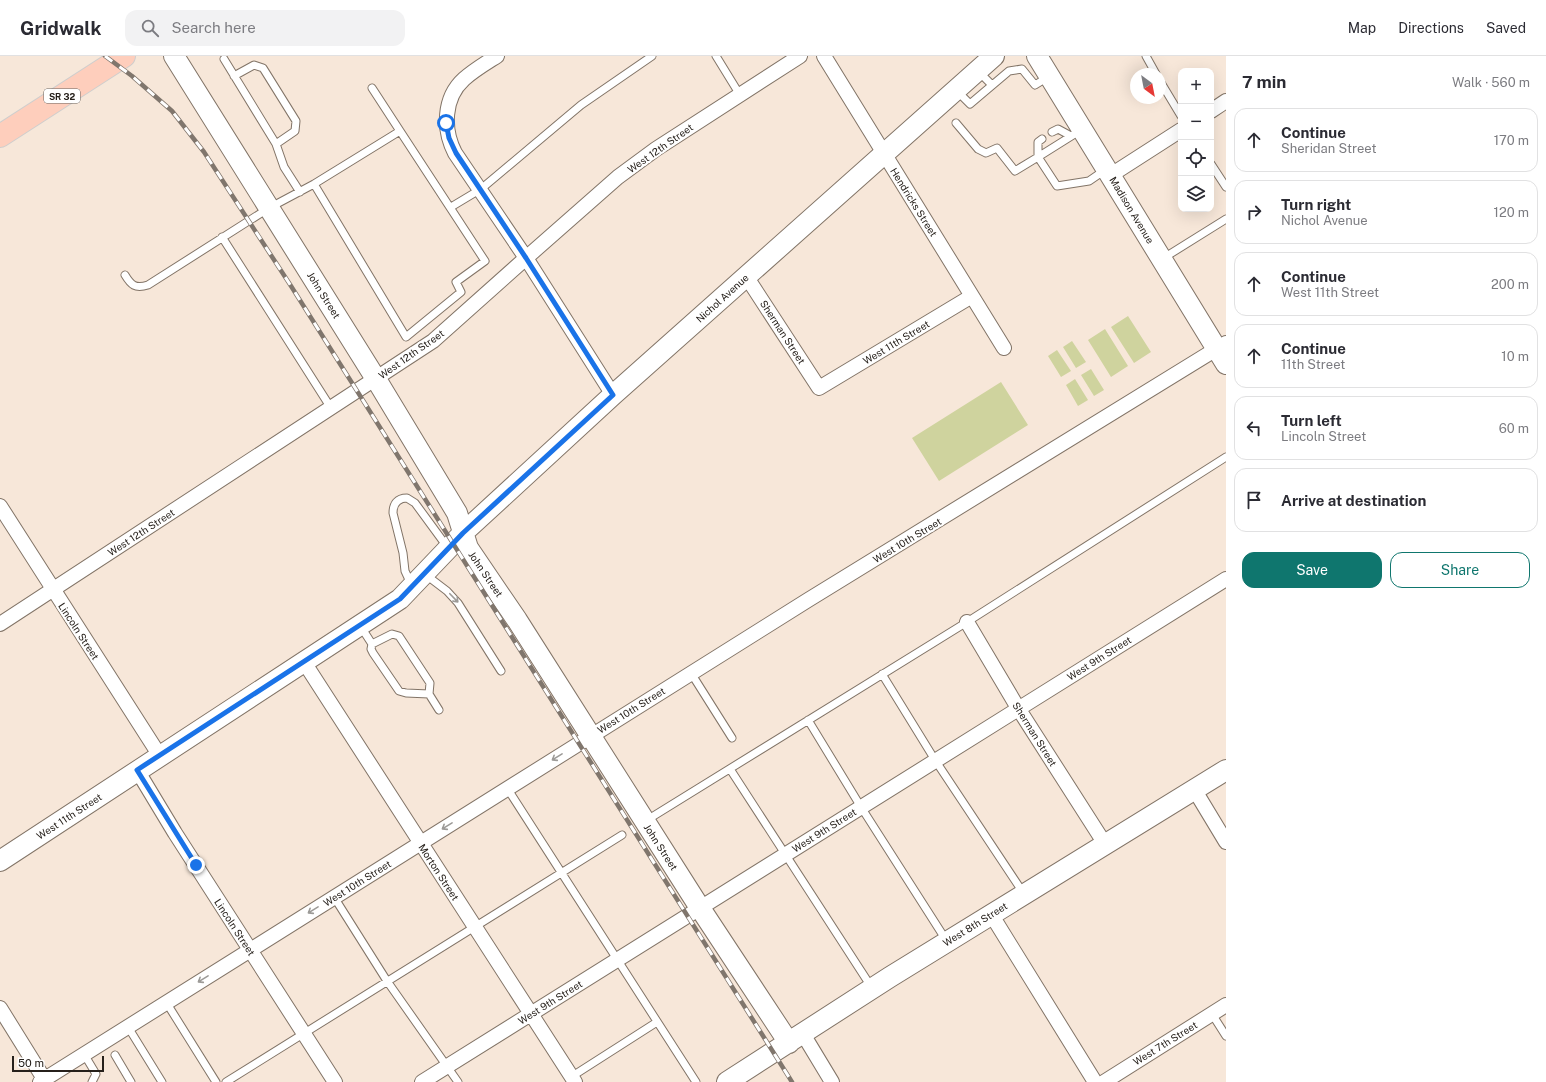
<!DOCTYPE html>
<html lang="en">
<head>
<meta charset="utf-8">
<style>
	:root { --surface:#fff; --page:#f2f2f3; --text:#2b2b33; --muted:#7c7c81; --line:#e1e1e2; --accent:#0f766e }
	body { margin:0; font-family:"Public Sans",sans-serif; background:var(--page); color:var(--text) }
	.controls { position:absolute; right:12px; top:12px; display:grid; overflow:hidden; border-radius:8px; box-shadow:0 4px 16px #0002 }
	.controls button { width:36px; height:36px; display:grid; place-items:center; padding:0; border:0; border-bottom:1px solid var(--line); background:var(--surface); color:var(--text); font:20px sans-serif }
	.compass { position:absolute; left:1130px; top:12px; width:36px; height:36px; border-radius:50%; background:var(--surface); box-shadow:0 4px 16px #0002; rotate:148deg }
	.scale { position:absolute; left:12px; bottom:10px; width:92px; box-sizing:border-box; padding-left:4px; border:2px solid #26201b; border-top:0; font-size:11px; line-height:14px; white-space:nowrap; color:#26201b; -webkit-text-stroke:3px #fff; paint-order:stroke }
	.stop { position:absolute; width:12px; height:12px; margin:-9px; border:3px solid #1a73e8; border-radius:50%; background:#fff }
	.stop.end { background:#1a73e8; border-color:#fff; box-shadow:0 1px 4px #0008 }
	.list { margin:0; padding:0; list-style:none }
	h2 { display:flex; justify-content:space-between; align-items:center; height:52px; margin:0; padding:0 16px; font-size:17px }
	h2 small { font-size:13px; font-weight:400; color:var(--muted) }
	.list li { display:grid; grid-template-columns:26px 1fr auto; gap:12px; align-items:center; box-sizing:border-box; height:64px; margin:0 8px 8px; padding:0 8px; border:1px solid var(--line); border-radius:12px }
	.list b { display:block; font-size:15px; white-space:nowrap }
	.list p { margin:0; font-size:13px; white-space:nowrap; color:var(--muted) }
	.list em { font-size:13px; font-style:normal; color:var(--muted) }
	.actions { display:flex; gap:8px; padding:12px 16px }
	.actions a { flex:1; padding:9px 0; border:1px solid var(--accent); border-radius:12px; text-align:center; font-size:14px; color:var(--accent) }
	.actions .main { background:var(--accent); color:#fff }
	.icon { flex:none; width:22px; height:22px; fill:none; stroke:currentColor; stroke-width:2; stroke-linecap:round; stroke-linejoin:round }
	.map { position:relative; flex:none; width:1226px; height:1026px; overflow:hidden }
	header { display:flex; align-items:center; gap:24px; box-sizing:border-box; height:56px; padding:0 20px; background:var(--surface); border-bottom:1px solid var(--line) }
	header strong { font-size:19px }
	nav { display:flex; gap:22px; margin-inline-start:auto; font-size:14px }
	.search { width:280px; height:36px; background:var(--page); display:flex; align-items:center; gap:10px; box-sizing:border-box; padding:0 14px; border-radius:12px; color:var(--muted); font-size:15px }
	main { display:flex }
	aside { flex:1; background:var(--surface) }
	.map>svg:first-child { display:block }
	.green { fill:#cfd39e }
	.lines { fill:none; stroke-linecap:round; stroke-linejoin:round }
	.lane-casing { stroke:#827467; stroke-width:9 }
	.street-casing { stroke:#827467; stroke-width:16 }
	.secondary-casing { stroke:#827467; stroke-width:22 }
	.primary-casing { stroke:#cfcecd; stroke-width:24 }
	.lane { stroke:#fff; stroke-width:7 }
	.street { stroke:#fff; stroke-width:14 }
	.secondary { stroke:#fff; stroke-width:20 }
	.primary { stroke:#fecebc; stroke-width:22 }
	.rail-casing { stroke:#80766d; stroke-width:4.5 }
	.rail { stroke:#fff; stroke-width:3; stroke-dasharray:9; stroke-linecap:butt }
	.oneway { stroke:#9d9b98 }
	.route { stroke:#1a73e8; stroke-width:5 }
	.labels { text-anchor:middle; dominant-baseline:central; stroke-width:4; stroke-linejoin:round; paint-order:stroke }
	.shield { fill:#fff; stroke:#67635f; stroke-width:1 }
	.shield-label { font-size:9px; font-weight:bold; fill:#26201b }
	.street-label { font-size:10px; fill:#26201b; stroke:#fff }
</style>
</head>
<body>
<header>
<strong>Gridwalk</strong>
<div class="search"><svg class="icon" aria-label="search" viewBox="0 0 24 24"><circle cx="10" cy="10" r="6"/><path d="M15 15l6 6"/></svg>Search here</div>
<nav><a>Map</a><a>Directions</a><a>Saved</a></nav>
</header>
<main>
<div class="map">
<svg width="1226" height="1026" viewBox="0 0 1226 1026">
	<rect width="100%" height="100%" fill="#f7e7d9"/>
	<path class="green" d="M1128 260 1151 296 1134 307 1111 271Z
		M1105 273 1128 310 1111 321 1088 284Z
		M1072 285 1086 306 1076 312 1063 291Z
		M1057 294 1071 315 1061 321 1048 300Z
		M1091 313 1104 334 1094 340 1081 319Z
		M1075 323 1088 344 1078 350 1066 329Z
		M1001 326 1028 369 939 425 912 382Z"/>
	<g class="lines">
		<g class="lane-casing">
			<path id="lane" d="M716 0 740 39
				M1146 0 1156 18
				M224 3 276 88 284 111 300 136
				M978 15 992 29
				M234 20 254 9 263 12 296 65 295 75 276 88
				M1160 25 1181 60
				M957 35 970 48 1009 15 1022 13 1035 29 1048 21
				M956 67 978 93 986 97 997 92 1015 115 1038 101V86L1042 83
				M1081 74 1038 101 1057 130 1089 125 1105 114
				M1052 76 1058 73 1071 80
				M1211 108 1226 131
				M314 128 406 281 461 236 456 226 485 205 400 75
				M451 151 481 133 581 49 652 0
				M222 181 331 352
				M1162 203 1226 163
				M125 219C131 229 135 233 148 229L269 152 314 128 400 75 372 32
				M426 519 447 535 458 547 501 615
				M411 528 405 515 403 497 393 457C393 448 397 442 407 442L415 447 448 492
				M361 571 372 588 371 593 373 597 399 635 406 637 429 638 439 654
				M372 588 392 578 399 580 430 627 429 638
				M691 617 732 682
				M882 618 935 704 1024 838
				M808 664 861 751 946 884
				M730 713 872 932
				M507 732 696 1026
				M647 764 967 566 1226 401
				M334 841 387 925 458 1026
				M166 946 216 1026
				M1212 958 1226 980
				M128 971 162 1026
				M84 998 96 1018 92 1026
				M115 999 131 1026
				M571 1021 657 966
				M226 1026 622 779"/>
		</g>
		<g class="street-casing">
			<path id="street" d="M497 0C486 7 474 14 464 23 443 42 443 74 455 97L526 202 613 339
				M824 0 1004 292
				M1211 55 1226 45
				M1111 119 1181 74
				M746 220 819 332 972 240
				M0 450 160 700
				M967 566 1018 652 1105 788
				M0 568 433 285 526 202 618 121 656 93 800 0
				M304 606 575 1026
				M137 714 175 777 335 1026
				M1194 733 1226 786
				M991 858 1095 1026
				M0 952 46 1026
				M803 978 832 1026
				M40 1026 808 544 1226 287
				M422 1026 1226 523
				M1104 1026 1226 949"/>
		</g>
		<g class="secondary-casing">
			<path id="secondary" d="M174 0 376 323 457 457 468 492 517 564 700 852 789 987
				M1037 0 1226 308
				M0 805 400 543 463 477 613 339 994 0
				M727 1026 890 921 1226 714"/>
		</g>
		<g class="primary-casing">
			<path id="primary" d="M0 80 124 0"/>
		</g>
		<use href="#lane" class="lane"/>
		<use href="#street" class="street"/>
		<use href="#secondary" class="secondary"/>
		<use href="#primary" class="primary"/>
		<g class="rail-casing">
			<path id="rail" d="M105 0 132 20 172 55 204 96 291 230 792 1026"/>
		</g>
		<use href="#rail" class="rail"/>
	</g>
	<defs><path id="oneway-shaft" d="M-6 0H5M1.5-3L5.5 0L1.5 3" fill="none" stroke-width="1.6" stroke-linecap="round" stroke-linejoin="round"/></defs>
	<g class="oneway">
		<use href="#oneway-shaft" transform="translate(454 542) rotate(46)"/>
		<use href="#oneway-shaft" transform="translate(557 701) rotate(148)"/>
		<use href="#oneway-shaft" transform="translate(447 770) rotate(148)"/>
		<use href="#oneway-shaft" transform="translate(313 854) rotate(148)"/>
		<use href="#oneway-shaft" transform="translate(203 923) rotate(148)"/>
	</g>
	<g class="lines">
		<path class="route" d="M196 809 137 714 400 543 463 477 613 339 526 202 456 97 449 82 446 67"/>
	</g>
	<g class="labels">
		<rect class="shield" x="44" y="33" width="36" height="14" rx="3"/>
		<g class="shield-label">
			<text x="62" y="40">SR 32</text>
		</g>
		<g class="street-label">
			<text transform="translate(660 92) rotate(-35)">West 12th Street</text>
			<text transform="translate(914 146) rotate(58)">Hendricks Street</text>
			<text transform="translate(1132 154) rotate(59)">Madison Avenue</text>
			<text transform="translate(324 239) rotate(58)">John Street</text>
			<text transform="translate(722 242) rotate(-42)">Nichol Avenue</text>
			<text transform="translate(783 276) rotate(57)">Sherman Street</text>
			<text transform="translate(896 286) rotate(-31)">West 11th Street</text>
			<text transform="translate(411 298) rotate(-35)">West 12th Street</text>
			<text transform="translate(141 476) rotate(-33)">West 12th Street</text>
			<text transform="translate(907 484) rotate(-31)">West 10th Street</text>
			<text transform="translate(486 518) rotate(56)">John Street</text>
			<text transform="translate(79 575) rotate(57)">Lincoln Street</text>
			<text transform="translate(1099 602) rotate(-32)">West 9th Street</text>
			<text transform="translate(631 654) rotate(-32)">West 10th Street</text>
			<text transform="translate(1035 678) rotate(58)">Sherman Street</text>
			<text transform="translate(69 760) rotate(-33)">West 11th Street</text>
			<text transform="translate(824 774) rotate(-32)">West 9th Street</text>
			<text transform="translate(661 791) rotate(57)">John Street</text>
			<text transform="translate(439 816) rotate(57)">Morton Street</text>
			<text transform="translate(357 827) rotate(-32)">West 10th Street</text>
			<text transform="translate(975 868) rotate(-32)">West 8th Street</text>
			<text transform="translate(235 871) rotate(57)">Lincoln Street</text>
			<text transform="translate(550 946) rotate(-32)">West 9th Street</text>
			<text transform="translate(1165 987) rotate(-32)">West 7th Street</text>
		</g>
	</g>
</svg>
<div class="controls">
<button>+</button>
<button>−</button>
<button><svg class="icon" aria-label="locate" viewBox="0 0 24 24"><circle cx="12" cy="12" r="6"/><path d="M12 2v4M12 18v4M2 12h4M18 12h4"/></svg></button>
<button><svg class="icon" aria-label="layers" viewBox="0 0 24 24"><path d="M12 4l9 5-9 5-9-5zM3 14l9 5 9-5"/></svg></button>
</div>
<svg class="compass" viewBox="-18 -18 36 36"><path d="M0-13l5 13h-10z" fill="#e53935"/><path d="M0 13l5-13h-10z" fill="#7c7c81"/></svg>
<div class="scale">50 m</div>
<div class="stop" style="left:446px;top:67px"></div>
<div class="stop end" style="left:196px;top:809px"></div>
</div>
<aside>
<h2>7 min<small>Walk · 560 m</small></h2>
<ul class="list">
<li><svg class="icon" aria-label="ahead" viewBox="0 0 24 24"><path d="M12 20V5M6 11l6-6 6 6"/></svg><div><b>Continue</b><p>Sheridan Street</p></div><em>170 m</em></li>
<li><svg class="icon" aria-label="right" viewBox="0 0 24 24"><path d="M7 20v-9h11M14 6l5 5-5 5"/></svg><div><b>Turn right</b><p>Nichol Avenue</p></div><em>120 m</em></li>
<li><svg class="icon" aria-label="ahead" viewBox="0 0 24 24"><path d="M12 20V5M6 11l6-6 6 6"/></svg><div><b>Continue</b><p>West 11th Street</p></div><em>200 m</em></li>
<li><svg class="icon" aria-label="ahead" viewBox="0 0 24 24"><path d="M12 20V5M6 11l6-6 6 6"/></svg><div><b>Continue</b><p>11th Street</p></div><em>10 m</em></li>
<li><svg class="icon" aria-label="left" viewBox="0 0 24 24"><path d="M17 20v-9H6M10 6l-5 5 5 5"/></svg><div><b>Turn left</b><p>Lincoln Street</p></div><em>60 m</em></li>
<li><svg class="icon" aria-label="arrive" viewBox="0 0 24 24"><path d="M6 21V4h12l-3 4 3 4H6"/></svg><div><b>Arrive at destination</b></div></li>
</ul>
<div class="actions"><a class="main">Save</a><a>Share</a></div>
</aside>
</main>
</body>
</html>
